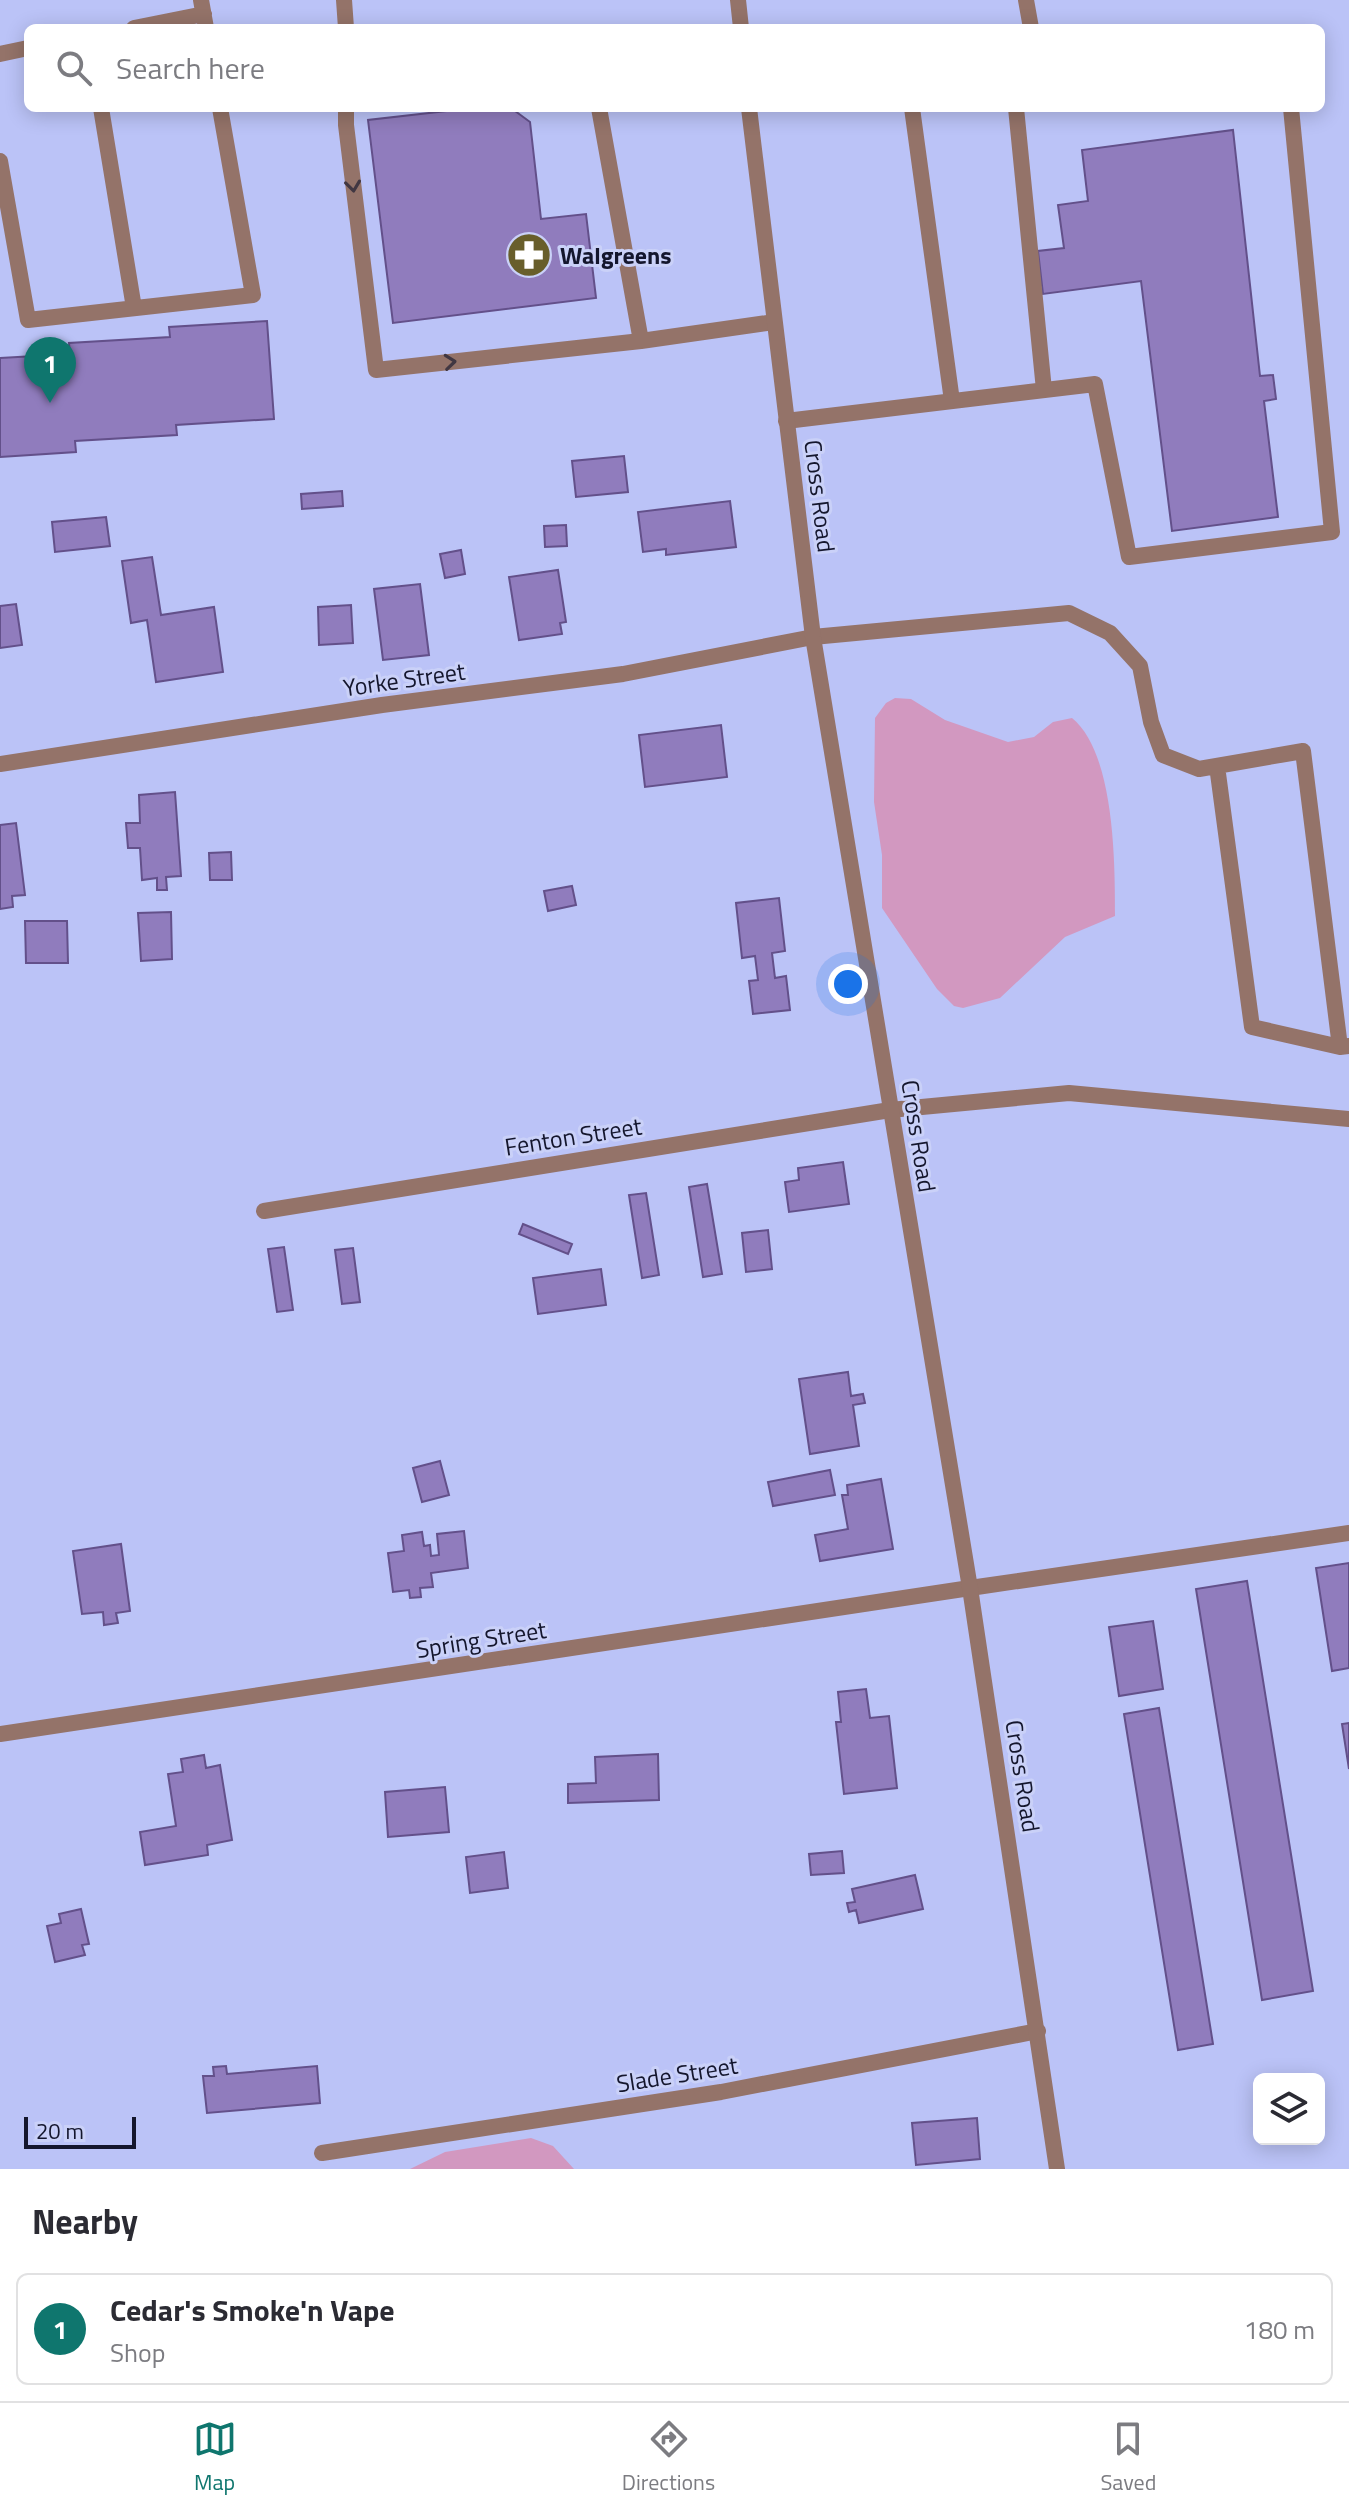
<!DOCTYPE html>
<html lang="en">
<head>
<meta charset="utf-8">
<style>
	:root { --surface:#fff; --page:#f7f7f7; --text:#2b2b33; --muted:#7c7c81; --line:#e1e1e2; --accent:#0f766e }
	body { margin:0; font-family:"Titillium Web",sans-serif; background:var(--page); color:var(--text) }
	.controls { position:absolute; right:24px; bottom:24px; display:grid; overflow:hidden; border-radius:12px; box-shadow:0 4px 20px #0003 }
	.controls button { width:72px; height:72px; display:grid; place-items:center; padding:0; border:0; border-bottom:2px solid var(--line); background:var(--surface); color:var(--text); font:40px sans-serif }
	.scale { position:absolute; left:24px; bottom:20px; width:112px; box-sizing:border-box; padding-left:8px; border:4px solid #14162d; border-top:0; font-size:22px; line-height:28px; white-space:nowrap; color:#14162d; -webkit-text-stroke:6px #cad1f8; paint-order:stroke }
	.you { position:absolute; left:848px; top:984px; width:28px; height:28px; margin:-20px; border:6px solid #fff; border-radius:50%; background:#1a73e8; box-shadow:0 0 0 12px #1a73e833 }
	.badge { display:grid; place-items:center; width:52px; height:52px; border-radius:50%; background:var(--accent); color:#fff; font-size:26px; font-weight:700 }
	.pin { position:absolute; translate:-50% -66px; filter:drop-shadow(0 2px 4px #0008) }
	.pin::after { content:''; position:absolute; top:42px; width:28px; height:24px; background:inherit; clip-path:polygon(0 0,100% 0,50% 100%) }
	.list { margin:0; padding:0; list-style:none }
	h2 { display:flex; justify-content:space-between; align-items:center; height:104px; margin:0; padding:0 32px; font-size:34px }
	h2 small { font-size:26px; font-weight:400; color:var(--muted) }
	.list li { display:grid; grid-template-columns:52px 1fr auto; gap:24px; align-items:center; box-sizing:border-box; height:112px; margin:0 16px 16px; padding:0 16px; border:2px solid var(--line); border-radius:12px }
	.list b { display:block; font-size:30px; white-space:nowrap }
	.list p { margin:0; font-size:26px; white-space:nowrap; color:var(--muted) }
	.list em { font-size:26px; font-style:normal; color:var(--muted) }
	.icon { flex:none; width:44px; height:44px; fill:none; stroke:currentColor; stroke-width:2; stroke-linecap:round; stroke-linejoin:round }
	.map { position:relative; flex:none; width:1349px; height:2169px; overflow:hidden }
	.search { position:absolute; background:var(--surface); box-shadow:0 4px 20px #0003; left:24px; right:24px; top:24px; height:88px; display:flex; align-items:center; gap:20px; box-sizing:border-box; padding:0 28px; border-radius:12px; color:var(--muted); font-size:30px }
	.sheet { height:232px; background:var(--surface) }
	nav { display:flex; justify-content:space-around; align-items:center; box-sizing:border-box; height:112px; border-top:2px solid var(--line); background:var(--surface); font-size:22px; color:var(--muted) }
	nav a { display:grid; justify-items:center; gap:4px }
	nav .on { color:var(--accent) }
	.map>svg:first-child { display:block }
	.green { fill:#d298c0 }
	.building { fill:#907cbd; stroke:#63508a; stroke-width:2 }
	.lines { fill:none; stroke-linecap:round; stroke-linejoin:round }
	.service { stroke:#947369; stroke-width:16 }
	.minor { stroke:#947369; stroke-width:16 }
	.tertiary { stroke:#947369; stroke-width:16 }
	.oneway { stroke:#413742 }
	.labels { text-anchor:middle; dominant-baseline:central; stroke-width:6; stroke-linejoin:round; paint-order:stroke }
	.poi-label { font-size:24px; font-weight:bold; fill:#14162d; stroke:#cad1f8; text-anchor:start }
	.street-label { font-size:24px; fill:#14162d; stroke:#cad1f8 }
</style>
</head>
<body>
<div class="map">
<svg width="1349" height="2169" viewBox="0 0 1349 2169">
	<rect width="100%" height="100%" fill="#bbc3f7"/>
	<path class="green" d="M895 698 911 699 945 720 1008 742 1034 737 1053 722 1072 718C1115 753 1115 864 1115 916L1065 937 1000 998 963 1008 954 1006 937 989 882 908V855L874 802 875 718 886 703Z
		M531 2138 553 2146 574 2169H410L445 2152Z"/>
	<path class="building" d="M473 108H511L530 122 541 219 586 214 596 298 393 323 368 120Z
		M1233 130 1260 376 1273 375 1276 399 1264 401 1278 517 1172 531 1141 281 1043 294 1038 251 1064 248 1058 205 1088 201 1082 150Z
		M267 321 274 419 176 425 177 435 75 441 76 452 0 457V358L70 354 69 343 170 337 169 327Z
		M624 456 628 492 576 497 572 461Z
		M342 491 343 506 302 509 301 494Z
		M730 501 736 547 666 555V549L643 552 638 512Z
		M106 517 110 546 55 552 52 522Z
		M566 525 567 546 545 547 544 526Z
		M461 550 465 574 445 578 440 554Z
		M152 557 161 615 214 607 223 672 156 682 147 620 131 623 122 561Z
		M558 570 566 622 560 623 562 634 519 640 509 577Z
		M420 584 429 655 383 660 374 589Z
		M16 604 22 645 0 648V606Z
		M351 605 353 643 319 645 318 607Z
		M721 725 727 777 645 787 639 735Z
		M175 792 181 876 166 877 167 890H157V878L142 880 140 848H128L126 823H140L139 795Z
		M16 823 25 895 12 896 13 907 0 909V825Z
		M231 852 232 880H210L209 853Z
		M572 886 576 905 548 911 544 891Z
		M779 898 785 951 772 953 775 978 786 976 790 1010 753 1014 749 981 758 980 755 956 742 958 736 903Z
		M171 912 172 959 141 961 138 913Z
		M25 921H67L68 963H26Z
		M843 1162 849 1204 789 1212 785 1182 799 1180 798 1168Z
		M707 1184 722 1274 703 1277 689 1187Z
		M646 1193 659 1275 642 1278 629 1195Z
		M523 1224 572 1244 568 1254 519 1234Z
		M768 1230 772 1269 746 1272 742 1233Z
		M284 1247 293 1310 277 1312 268 1249Z
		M353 1248 360 1302 342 1304 335 1250Z
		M601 1269 606 1305 538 1314 533 1278Z
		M848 1372 851 1396 863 1394 865 1403 853 1405 859 1446 810 1454 799 1379Z
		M440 1461 449 1495 422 1502 413 1468Z
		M830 1470 835 1495 773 1506 768 1482Z
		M881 1479 893 1549 820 1561 815 1535 848 1529 842 1495H848L847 1485Z
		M464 1531 468 1568 431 1573 433 1587 420 1588 421 1597 410 1598 409 1590 393 1592 388 1553 404 1551 402 1535 422 1532 424 1546 430 1545 431 1556 439 1555 437 1534Z
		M121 1544 130 1611 116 1613 118 1623 104 1625 103 1612 82 1614 73 1551Z
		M1349 1563V1668L1332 1671 1316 1568Z
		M1247 1581 1313 1991 1262 2000 1196 1589Z
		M1153 1621 1163 1689 1119 1696 1109 1627Z
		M866 1689 870 1718 889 1716 897 1788 844 1794 836 1722H841L838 1692Z
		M1159 1708 1213 2044 1178 2050 1124 1714Z
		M1349 1723V1769L1342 1724Z
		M658 1754 659 1800 568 1803V1784L596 1783 595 1757Z
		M204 1755 206 1768 220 1765 232 1840 207 1845 208 1855 145 1865 140 1832 176 1826 168 1774 183 1772 181 1759Z
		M445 1787 449 1832 388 1837 385 1792Z
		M842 1851 844 1873 811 1875 809 1854Z
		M504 1852 508 1888 470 1893 466 1857Z
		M915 1875 923 1909 859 1923 856 1910 849 1912 847 1903 855 1902 852 1889Z
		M81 1909 89 1944 82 1945 85 1955 55 1962 47 1926 61 1923 59 1914Z
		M226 2066 227 2074 317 2066 320 2103 207 2113 203 2076H214L213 2067Z
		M977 2118 980 2159 916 2165 912 2123Z"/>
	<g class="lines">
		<path class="service" d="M201 0 206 28
			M344 0 346 28
			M1026 0 1031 28
			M134 28 204 14
			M0 54 28 48
			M101 108 134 308
			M346 108V125L376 370 641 341
			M599 108 641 341 774 322
			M912 108 952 401
			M1016 108 1044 390
			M0 161 28 320 253 295 220 108
			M786 421 1095 384 1129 557 1332 532 1291 108
			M813 637 1069 613 1110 633 1140 666 1151 722 1163 755 1199 769 1303 751 1340 1047 1349 1046
			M1217 766 1252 1027 1340 1047
			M890 1110 1069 1093 1349 1119
			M970 1588 1349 1533"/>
		<path class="minor" d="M0 764 382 705 623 674 813 637
			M264 1211 890 1110
			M0 1734 970 1588
			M322 2153 721 2092 1038 2031"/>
		<path class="tertiary" d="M738 0 741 28
			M749 108 813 637 970 1588 1057 2169"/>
	</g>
	<defs><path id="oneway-chevron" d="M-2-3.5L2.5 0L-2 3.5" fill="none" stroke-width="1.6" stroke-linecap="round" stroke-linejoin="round" transform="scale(2)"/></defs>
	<g class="oneway">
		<use href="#oneway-chevron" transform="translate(353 186) rotate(83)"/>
		<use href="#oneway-chevron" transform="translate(450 362) rotate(-6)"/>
	</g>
	<defs>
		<g id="pharmacy-disc" transform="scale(2.3)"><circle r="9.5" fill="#685e2b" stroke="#cad1f8"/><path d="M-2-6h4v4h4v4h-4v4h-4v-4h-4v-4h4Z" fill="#fff"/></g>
	</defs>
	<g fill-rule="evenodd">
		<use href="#pharmacy-disc" x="529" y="255"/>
	</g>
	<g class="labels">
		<g class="poi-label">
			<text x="560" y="255">Walgreens</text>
		</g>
		<g class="street-label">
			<text transform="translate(820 496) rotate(83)">Cross Road</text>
			<text transform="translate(404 679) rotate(-8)">Yorke Street</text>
			<text transform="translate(573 1136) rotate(-9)">Fenton Street</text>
			<text transform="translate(919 1136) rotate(81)">Cross Road</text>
			<text transform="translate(481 1639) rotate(-9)">Spring Street</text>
			<text transform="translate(1023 1776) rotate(81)">Cross Road</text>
			<text transform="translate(677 2074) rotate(-9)">Slade Street</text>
		</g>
	</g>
</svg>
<div class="controls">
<button><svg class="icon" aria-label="layers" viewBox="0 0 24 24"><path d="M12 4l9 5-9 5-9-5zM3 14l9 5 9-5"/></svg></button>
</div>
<div class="scale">20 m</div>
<div class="you"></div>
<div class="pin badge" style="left:50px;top:403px">1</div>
<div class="search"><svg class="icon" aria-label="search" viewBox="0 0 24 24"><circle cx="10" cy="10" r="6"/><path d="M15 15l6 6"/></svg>Search here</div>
</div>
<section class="sheet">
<h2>Nearby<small></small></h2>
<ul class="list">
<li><span class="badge">1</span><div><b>Cedar's Smoke'n Vape</b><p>Shop</p></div><em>180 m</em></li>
</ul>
</section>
<nav>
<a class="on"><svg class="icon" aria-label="map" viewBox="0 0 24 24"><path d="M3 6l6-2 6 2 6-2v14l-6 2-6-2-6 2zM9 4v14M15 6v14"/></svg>Map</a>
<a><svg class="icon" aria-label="directions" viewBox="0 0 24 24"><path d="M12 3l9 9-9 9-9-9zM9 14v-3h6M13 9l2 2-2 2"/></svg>Directions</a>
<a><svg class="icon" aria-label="saved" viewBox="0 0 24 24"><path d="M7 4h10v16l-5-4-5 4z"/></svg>Saved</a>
</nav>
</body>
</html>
